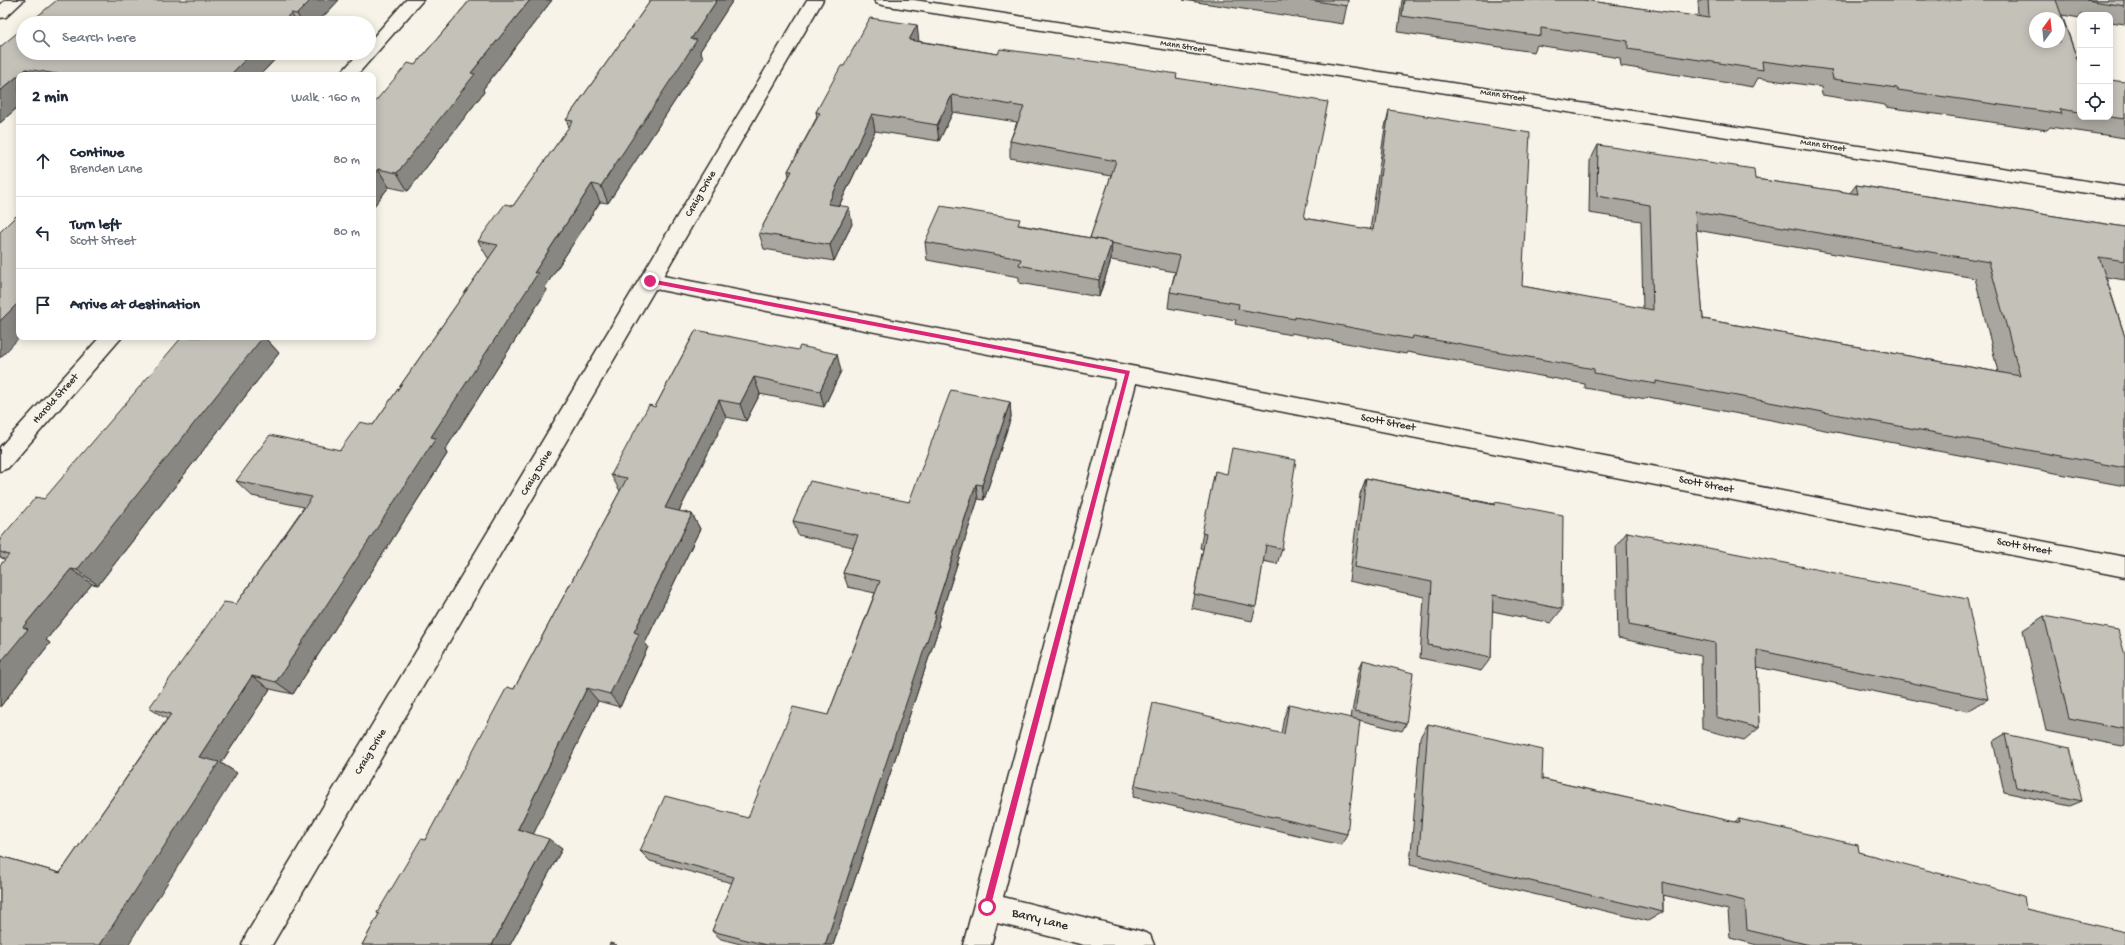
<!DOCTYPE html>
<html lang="en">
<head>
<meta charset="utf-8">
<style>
	:root { --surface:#fff; --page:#f2f2f3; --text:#1f2937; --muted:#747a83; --line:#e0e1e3 }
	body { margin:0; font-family:"Gochi Hand",sans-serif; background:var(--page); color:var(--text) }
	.controls { position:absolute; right:12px; top:12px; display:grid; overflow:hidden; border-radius:8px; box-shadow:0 2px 10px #0003 }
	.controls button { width:36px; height:36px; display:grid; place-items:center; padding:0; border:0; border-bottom:1px solid var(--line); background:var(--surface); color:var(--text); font:20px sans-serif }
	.compass { position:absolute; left:2029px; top:12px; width:36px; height:36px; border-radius:50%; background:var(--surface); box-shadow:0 2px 10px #0003; rotate:15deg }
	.stop { position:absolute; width:12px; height:12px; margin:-9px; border:3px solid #db2777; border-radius:50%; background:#fff }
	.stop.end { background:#db2777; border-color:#fff; box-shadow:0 1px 4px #0008 }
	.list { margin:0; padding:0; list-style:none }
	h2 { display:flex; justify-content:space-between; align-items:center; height:52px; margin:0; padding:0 16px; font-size:17px }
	h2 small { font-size:13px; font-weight:400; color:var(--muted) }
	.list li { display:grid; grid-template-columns:26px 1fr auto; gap:12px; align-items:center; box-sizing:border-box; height:72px; padding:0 16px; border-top:1px solid var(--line) }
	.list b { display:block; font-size:15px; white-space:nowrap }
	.list p { margin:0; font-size:13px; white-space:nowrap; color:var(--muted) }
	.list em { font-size:13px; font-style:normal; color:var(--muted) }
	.icon { flex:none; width:22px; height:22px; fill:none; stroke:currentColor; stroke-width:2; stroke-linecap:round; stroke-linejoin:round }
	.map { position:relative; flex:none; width:2125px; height:945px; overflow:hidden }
	.search { position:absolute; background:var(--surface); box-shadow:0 2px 10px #0003; left:16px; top:16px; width:360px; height:44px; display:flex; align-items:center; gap:10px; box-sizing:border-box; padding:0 14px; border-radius:22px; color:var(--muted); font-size:15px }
	.panel { position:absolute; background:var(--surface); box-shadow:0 2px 10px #0003; left:16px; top:72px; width:360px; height:268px; border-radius:8px }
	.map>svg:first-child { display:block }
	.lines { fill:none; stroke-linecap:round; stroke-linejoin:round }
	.minor-casing { stroke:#2b2b2b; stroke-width:3 }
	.minor { fill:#f7f3e8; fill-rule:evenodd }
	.wall { fill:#a9a69f; stroke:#2b2b2b; fill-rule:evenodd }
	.shaded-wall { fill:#898782; stroke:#2b2b2b }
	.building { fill:#c4c1b9; stroke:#2b2b2b; fill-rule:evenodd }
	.route { fill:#db2777 }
	.labels { text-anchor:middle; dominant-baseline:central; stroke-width:3; stroke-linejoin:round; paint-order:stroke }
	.far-street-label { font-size:9px; fill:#2b2b2b; stroke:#f7f3e8 }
	.street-label { font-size:11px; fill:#2b2b2b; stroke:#f7f3e8 }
	.near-street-label { font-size:13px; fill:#2b2b2b; stroke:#f7f3e8 }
</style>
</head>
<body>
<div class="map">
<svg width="2125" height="945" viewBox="0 0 2125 945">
	<rect width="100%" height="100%" fill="#f7f3e8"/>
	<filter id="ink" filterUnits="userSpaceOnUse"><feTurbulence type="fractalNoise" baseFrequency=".025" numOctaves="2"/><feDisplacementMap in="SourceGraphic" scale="8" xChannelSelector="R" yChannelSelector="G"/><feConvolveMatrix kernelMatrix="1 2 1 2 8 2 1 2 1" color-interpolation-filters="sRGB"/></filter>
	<g filter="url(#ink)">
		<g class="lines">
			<g class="minor-casing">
				<path id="minor" d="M6 0H24L6 17 0 18V5Z
					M406 0H423L357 75H339L359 53H369V42Z
					M807 0H823L663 276 2125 557V577L1136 383 1003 897 1140 931 1150 935 1154 945H1084L997 923 991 945H963L1116 379 655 289 272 945H242L246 935Z
					M874 0H914L2125 187V199L882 5 876 3Z
					M100 337H122L8 468 0 471V447Z"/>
			</g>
			<use href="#minor" class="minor"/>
		</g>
		<path class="wall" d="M339 0 317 23H29Z
			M470 0H552L483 89 484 92 408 191 389 187 373 207V104L415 65Z
			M651 0H733L700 51 703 58 608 203 600 202 545 287 547 290 445 450 447 454 293 694 270 689 221 763 237 773 1 929H0V856L60 873 167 719 149 708 236 604 304 507 252 496 236 481 340 450 373 425 489 258H488L478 241 513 206 569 127 566 120Z
			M1183 0H1348L1343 24Z
			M1402 0H1584L1699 17 1698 0H2125V24L2110 22V15H2080V18L2062 15 2080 67V117H2110L2125 82V138L2050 127 2047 130 1886 107 1885 105 1822 95 1821 87 1758 78 1753 87 1704 79 1621 66 1620 58 1537 45 1534 52 1398 32Z
			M917 25 918 41 998 54 1177 78 1304 218 1370 230 1385 127 1389 110 1522 286 1643 309 1641 221 1589 213 1590 161 1598 145 1755 179 1850 193 1856 185 2125 227V280L2106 277 2125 337V486L1648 397 1646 399 1585 388V384L1407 352 1406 354 1291 333V335L1235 324 1236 320 1168 308 1170 292 1175 272 1111 260 1099 297 1019 283V277L927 260 925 242 1020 225 1090 238 1111 176 1010 158V141L1017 122 953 112 939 141 875 131 839 206 852 224 834 261 764 249 759 233 789 176 788 171 817 117 816 112 844 66ZM1696 230 1975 278 1998 372 1703 319Z
			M23 53H281L260 75H19V106L0 123Z
			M696 330 841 371 824 407 760 394 746 421 726 417 679 511 692 514 700 529 645 643 648 647 620 707 598 701 533 834 562 849 510 945H362L379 914 377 913 425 840 514 689 620 491 611 475 655 407Z
			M267 340 279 353 98 585 92 584 46 640 50 643 0 707V565L5 560 0 557V539Z
			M1010 402 1011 417 984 500 978 499 938 623 939 627 833 945H744L721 939 712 931 732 883 650 861 640 851 748 818 828 715 875 593 848 587 843 573 853 547 798 535 793 521 909 502Z
			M1215 471 1282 549 1277 564 1263 561 1256 607 1252 621 1191 608 1203 549 1200 548Z
			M1366 478 1494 504 1495 502 1562 609 1551 623 1492 611 1491 658 1481 671 1420 658 1424 597 1349 581 1360 494Z
			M1627 532 1988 699 1968 711 1757 667 1759 728 1744 740 1702 729 1701 656 1618 638 1616 546Z
			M2044 616 2125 729V745L2122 746 2046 731 2023 630Z
			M1363 660 1406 724 1402 731 1351 718 1360 667Z
			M1289 704 1347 834 1341 845 1133 797 1135 785 1281 733 1284 717Z
			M1428 724 1542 779 1734 822 1739 819 1859 852 2026 909 2125 945H1757L1730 938 1728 910 1663 895V912L1648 921 1410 865 1420 737Z
			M2005 734 2082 801 2070 806 2004 792 1993 741Z"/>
		<path class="shaded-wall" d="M311 0H339L317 23H302L297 14Z
			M530 0H552L483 89 484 92 408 191 397 173 471 73Z
			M717 0H733L700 51 703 58 608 203 601 186 691 39Z
			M291 13 297 23H281Z
			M917 25 919 42 909 40Z
			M252 53H281L260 75H230Z
			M26 69 31 75H19V106L0 123V91Z
			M952 95 953 112 939 141 937 125Z
			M872 114 875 131 832 220 828 204Z
			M378 169 389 187 373 207V175Z
			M592 184 600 202 545 287 547 290 445 450 447 454 293 694 276 682 431 437 534 273Z
			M849 207 852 224 834 261 830 245Z
			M1112 242 1111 260 1099 297V280Z
			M19 302V337H20L0 358V321Z
			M248 337H269L267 340 279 353 98 585 77 570Z
			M837 354 841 371 824 407 820 391Z
			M754 377 760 394 746 421 740 404Z
			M719 400 726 417 673 523 665 508Z
			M1010 402 1011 417 984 500 982 485Z
			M976 484 978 499 938 623 939 627 833 945H825L934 614Z
			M692 514 700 529 645 643 648 647 620 707 610 694 634 632Z
			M71 569 92 584 46 640 50 643 0 707V663L23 627Z
			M252 676 270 689 221 763 237 773 128 945H100L199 757Z
			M587 688 598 701 531 839 518 829Z
			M549 839 562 849 510 945H492Z"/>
		<path class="building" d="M57 0H311L297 14 291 13 281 23H29Z
			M470 0H530L471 73 475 74 397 173 378 169 373 175V104L408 63 415 65Z
			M651 0H717L691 39 697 40 601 186 592 184 534 273H538L431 437 436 438 276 682 252 676 199 757 219 762 100 945H0V931L1 929H0V856L60 873 171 714 149 708 224 602 236 604 312 497 236 481 270 435 340 450 360 422 373 425 498 245 478 241 505 204 513 206 573 121 566 120Z
			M1309 0H1348L1347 6Z
			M1404 0H1583L1709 18 1708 0H2056L2080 67V112L2060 109 2062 114 1898 90 1897 88 1833 79 1831 70 1762 61 1763 70 1713 62 1628 49V41L1541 28V36L1402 16ZM2035 18H2059V42H2035Z
			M2086 0H2125V6Z
			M870 18 917 25 909 40 998 54 1000 49 1105 63 1177 74 1176 78 1328 102 1304 218 1373 230 1389 110 1530 133 1522 286 1653 310 1650 205 1597 196 1598 145 1754 169 1755 179 1783 183 1858 194 1856 185 2125 227V261L2099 257 2125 337V468L1656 381V384L1594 373V369L1413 336 1412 339 1295 317V319L1238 309 1239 304 1170 292 1180 256 1111 243 1112 242 1090 238 1116 161 1010 141 1024 107 952 95 937 125 872 114 828 204 849 207 830 245 759 233 792 171H788L820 113 816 112 841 66H844ZM1695 212 1989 262 2020 376 1703 319Z
			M23 28V53H252L230 75H63L26 69 0 91V47Z
			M2110 80 2125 82V119L2110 117Z
			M941 206 1020 219 1018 225 1112 242 1099 280 1019 265 1021 259 925 242Z
			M19 213V302L0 321V232Z
			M696 330 798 350 800 346 837 354 820 391 754 377 740 404 719 400 665 508 692 514 634 632 639 634 610 694 587 688 518 829 549 839 492 945H362L379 914 377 913 421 839 425 840 507 687 514 689 627 478 611 475 649 405 655 407Z
			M182 337H263L77 570 71 569 23 627 28 629 0 663V565L9 555 0 552V539L36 497 44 499Z
			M951 390 1010 402 982 485 976 484 934 614H936L825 945H766L712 931 734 877 640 851 665 796 748 818 793 707 828 715 880 581 843 573 858 535 793 521 810 481 909 502Z
			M1232 448 1296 460 1282 549 1266 545 1256 607 1194 594 1206 534 1202 533 1215 471 1227 474Z
			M1366 478 1495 505V502L1563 515 1562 609 1493 595 1491 658 1428 645 1432 582 1355 567Z
			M1627 532 1967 599 1988 699 1757 650 1759 728 1716 717 1715 643 1629 625Z
			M2044 616 2118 630 2125 655V729L2069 718Z
			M1363 660 1413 673 1406 724 1355 711Z
			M1153 703 1284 734 1289 704 1360 720 1347 834 1135 785Z
			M1428 724 1543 750 1542 779 1740 823 1739 819 1858 845 1859 852 2024 896 2026 909 2125 932V945H1810L1747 930 1745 901 1662 882 1663 912 1419 855Z
			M2005 734 2070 748 2082 801 2016 787Z
			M610 943 617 945H609Z"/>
	</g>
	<path class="route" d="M650 279 1130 371 990 909H984L983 907 1125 374 650 283 648 281Z"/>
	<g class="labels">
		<g class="far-street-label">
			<text transform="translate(1183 47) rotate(9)">Mann Street</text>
			<text transform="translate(1503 96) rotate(9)">Mann Street</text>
			<text transform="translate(1823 146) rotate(9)">Mann Street</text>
		</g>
		<g class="street-label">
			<text transform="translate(701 194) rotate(-60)">Craig Drive</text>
			<text transform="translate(56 399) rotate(-48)">Harold Street</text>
			<text transform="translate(1388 423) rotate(11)">Scott Street</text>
			<text transform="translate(537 473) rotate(-59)">Craig Drive</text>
			<text transform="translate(1706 485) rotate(11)">Scott Street</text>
			<text transform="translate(2024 547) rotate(11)">Scott Street</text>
			<text transform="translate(371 752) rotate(-59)">Craig Drive</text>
		</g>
		<g class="near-street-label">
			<text transform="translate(1040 920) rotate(14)">Barry Lane</text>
		</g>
	</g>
</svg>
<div class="controls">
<button>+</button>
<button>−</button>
<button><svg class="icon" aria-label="locate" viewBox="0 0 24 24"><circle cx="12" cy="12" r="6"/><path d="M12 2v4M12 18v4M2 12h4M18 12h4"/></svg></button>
</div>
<svg class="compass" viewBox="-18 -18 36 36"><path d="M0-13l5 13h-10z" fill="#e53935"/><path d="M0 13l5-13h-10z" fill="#747a83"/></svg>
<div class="stop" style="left:987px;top:907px"></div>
<div class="stop end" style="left:650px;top:281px"></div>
<div class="search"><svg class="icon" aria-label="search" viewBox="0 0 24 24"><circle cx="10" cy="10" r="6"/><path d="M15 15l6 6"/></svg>Search here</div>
<section class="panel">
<h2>2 min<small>Walk · 160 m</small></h2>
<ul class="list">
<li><svg class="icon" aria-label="ahead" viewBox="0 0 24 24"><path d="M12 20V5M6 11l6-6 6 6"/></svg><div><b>Continue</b><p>Brenden Lane</p></div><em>80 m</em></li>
<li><svg class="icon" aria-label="left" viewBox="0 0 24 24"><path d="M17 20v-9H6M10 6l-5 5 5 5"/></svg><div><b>Turn left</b><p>Scott Street</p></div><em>80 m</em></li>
<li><svg class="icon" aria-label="arrive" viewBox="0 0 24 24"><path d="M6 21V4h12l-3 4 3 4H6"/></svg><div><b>Arrive at destination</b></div></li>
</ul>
</section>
</div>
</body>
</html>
